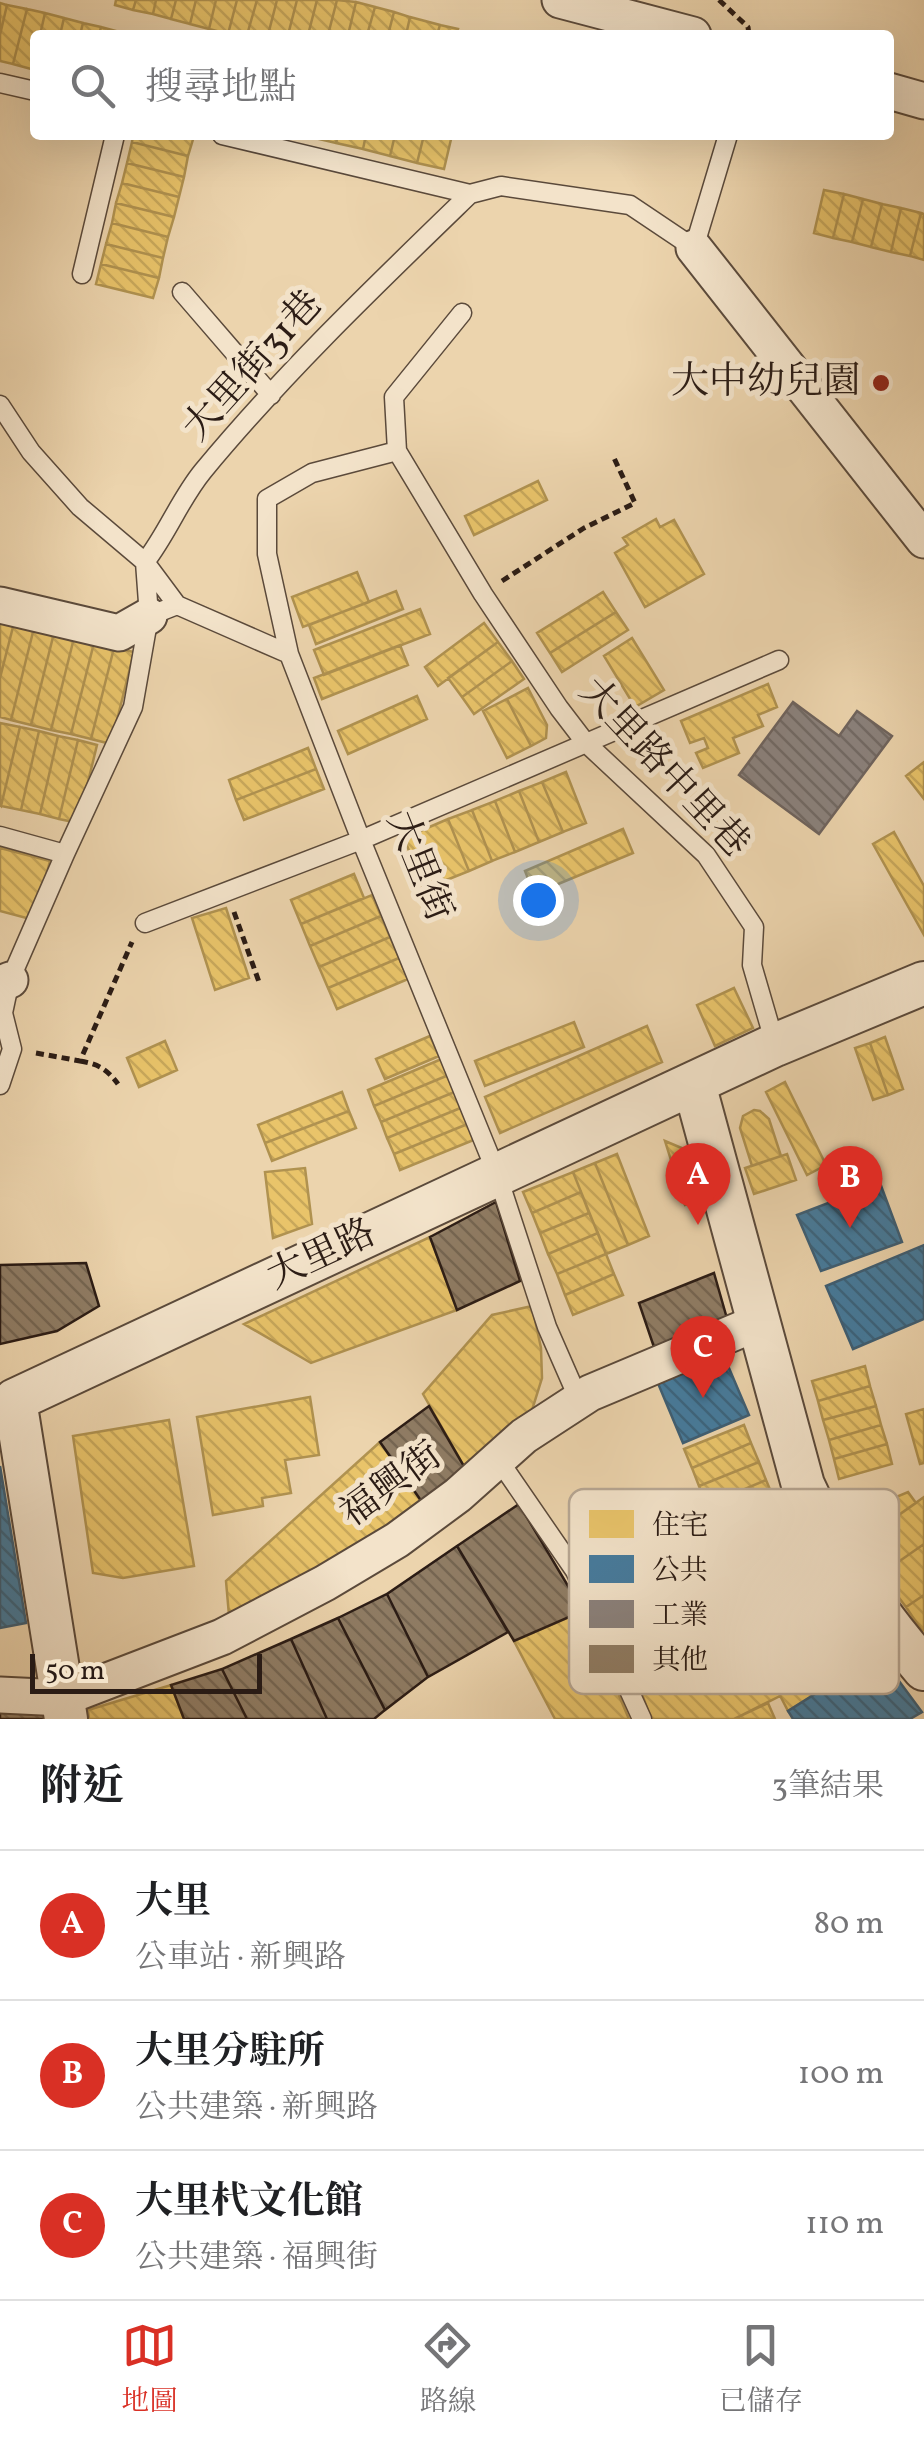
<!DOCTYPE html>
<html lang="zh-TW">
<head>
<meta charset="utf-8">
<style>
	:root { --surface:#fff; --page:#f6f6f6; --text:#202124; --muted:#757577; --line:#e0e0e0; --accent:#d93025 }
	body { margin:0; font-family:Vollkorn,"Noto Serif TC",serif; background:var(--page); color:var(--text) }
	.scale { position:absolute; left:30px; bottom:25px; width:232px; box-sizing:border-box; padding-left:10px; border:5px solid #2b1c15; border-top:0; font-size:28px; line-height:35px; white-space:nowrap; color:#2b1c15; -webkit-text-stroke:8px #f3e3ca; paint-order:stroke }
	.you { position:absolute; left:538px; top:900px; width:35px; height:35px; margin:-25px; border:8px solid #fff; border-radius:50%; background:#1a73e8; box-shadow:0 0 0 15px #1a73e833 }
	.badge { display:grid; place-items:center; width:65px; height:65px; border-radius:50%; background:var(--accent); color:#fff; font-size:32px; font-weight:700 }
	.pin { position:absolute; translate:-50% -82px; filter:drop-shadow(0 2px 5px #0008) }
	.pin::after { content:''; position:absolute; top:52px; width:35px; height:30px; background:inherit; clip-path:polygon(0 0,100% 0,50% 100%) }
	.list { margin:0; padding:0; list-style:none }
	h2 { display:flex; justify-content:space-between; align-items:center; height:130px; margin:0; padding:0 40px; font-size:42px }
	h2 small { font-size:32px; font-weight:400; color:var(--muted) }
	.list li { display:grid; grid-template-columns:65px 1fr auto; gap:30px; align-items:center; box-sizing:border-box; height:150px; padding:0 40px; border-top:2px solid var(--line) }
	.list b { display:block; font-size:38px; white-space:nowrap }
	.list p { margin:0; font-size:32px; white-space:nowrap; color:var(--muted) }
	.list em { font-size:32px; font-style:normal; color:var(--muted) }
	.icon { flex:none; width:55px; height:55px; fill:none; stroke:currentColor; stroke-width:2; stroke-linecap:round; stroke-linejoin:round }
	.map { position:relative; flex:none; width:924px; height:1719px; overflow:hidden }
	.search { position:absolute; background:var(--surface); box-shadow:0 10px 40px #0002; left:30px; right:30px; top:30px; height:110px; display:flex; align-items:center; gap:25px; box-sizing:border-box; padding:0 35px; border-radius:10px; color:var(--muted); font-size:38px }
	.sheet { height:580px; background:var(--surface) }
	nav { display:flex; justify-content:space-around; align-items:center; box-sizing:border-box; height:140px; border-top:2px solid var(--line); background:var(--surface); font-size:28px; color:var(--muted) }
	nav a { display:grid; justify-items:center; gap:5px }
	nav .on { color:var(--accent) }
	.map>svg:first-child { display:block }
	.homes { fill:url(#homes-back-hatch); stroke:#b09250; stroke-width:2.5 }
	.public { fill:url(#public-back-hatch); stroke:#3d5e74; stroke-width:2.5 }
	.industry { fill:url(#industry-back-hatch); stroke:#6e635d; stroke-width:2.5 }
	.building { fill:url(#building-back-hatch); stroke:#2b1c15; stroke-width:2.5 }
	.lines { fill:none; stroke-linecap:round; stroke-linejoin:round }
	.service-casing { stroke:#5b4a3b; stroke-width:21 }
	.minor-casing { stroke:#5b4a3b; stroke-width:39 }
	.tertiary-casing { stroke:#5b4a3b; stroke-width:46 }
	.path { stroke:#2b1c15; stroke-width:5; stroke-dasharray:8 5; stroke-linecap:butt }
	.service { stroke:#f3e3ca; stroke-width:18 }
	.minor { stroke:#f3e3ca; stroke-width:35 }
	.tertiary { stroke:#f3e3ca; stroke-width:42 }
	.poi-dot { fill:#8f2418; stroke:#f3e3ca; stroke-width:4 }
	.labels { text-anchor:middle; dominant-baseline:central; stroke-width:10; stroke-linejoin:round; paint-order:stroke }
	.street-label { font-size:38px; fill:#2b1c15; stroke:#f3e3ca }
	.poi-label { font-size:38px; fill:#2b1c15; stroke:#f3e3ca; text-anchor:end }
	.key { fill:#f3e3ca; stroke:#b7a794; stroke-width:2.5 }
	.key-label { font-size:28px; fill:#2b1c15 }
</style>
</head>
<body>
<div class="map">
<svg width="924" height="1719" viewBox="0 0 924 1719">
	<defs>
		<pattern id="homes-back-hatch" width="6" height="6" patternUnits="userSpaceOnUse" patternTransform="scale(2.5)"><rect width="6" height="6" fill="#e9c46a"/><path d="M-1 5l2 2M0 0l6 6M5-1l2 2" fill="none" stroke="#c8a85b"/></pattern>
		<pattern id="public-back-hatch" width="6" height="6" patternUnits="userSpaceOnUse" patternTransform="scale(2.5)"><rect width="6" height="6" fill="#457b9d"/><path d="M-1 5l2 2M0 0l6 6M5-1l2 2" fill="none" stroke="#3a647f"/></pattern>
		<pattern id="industry-back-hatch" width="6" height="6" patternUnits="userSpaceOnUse" patternTransform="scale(2.5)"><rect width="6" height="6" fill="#8a817c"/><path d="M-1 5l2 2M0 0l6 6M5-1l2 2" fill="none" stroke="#716964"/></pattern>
		<pattern id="building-back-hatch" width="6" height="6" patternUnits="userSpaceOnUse" patternTransform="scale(2.5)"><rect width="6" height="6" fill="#8f7c64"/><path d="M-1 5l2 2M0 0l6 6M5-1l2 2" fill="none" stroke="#756551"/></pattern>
	</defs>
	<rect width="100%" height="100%" fill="#ecd4ad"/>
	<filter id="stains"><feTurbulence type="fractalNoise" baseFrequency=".002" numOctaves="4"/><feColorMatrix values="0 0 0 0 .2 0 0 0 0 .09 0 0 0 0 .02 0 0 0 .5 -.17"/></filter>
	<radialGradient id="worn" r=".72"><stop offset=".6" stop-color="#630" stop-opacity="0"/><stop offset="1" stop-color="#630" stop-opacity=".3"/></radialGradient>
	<path class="homes" d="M116 0H136L133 10 115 5Z
		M136 0H156L153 14 133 10Z
		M156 0H176L171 19 153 14Z
		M176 0H196L190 24 171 19Z
		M196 0H216L209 29 190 24Z
		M216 0H237L228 34 209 29Z
		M237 0H257L247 35 228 34Z
		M257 0H277L268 35H247Z
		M277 0H297L288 35H268Z
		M297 0H317L308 35H288Z
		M317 0H337L328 35H308Z
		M337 0 356 2 348 35H328Z
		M356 2 375 7 367 35H348Z
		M0 3 7 5 0 35Z
		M7 5 27 9 13 64 0 61V35Z
		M375 7 394 12 388 35H367Z
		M27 9 45 13 40 35H35V54L31 69 13 64Z
		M394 12 410 17 406 35H388Z
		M45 13 64 18 60 35H40Z
		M410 17 440 25 437 35H406Z
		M64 18 83 23 80 35H60Z
		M83 23 101 27 99 35H80Z
		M440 25 458 29 456 35H437Z
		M101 27 120 32 119 35H99Z
		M133 135H191L194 136 188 156 132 142Z
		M319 135H338L336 143 319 139Z
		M338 135H366L363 149 336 143Z
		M366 135H395L390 156 363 149Z
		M395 135H424L417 163 390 156Z
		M424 135H452L444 169 417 163Z
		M132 142 188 156 184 177 127 163Z
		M127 163 184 177 179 197 122 183Z
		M122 183 179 197 174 217 116 203Z
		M824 190 844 194 833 238 814 233Z
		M844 194 863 199 852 242 833 238Z
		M863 199 882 204 871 247 852 242Z
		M116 203 174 217 168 237 112 223Z
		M882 204 901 208 891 252 871 247Z
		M901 208 921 213 910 256 891 252Z
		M921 213 924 214V260L910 256Z
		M112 223 168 237 163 258 106 244Z
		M106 244 163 258 159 278 101 264Z
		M101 264 159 278 153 298 96 284Z
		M538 481 547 500 474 535 465 516Z
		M656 519 660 527 674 520 704 574 645 607 615 553 628 545 623 538Z
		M357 572 369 602 303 627 292 597Z
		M396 591 403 609 316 644 309 625Z
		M603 592 616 612 550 653 537 633Z
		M420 609 430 634 324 675 314 650Z
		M616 612 628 630 562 672 550 653Z
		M0 620 14 623 0 678Z
		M14 623 34 628 11 720 0 717V678Z
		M484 623 498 642 438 686 425 667Z
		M34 628 54 633 31 725 11 720Z
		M54 633 74 638 51 730 31 725Z
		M74 638 94 643 71 734 51 730Z
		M632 638 664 690 635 707 604 656Z
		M498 642 512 661 462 697 448 678Z
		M94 643 114 648 91 739 71 734Z
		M400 645 408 665 322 699 314 678Z
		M114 648 134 652 111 744 91 739Z
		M512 661 524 679 474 714 462 697Z
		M768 684 777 707 758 715 763 726 733 738 739 753 703 768 696 753 708 748 704 738 690 743 681 721Z
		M528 688 547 725 546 738 531 746 507 699Z
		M417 696 427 719 348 754 338 731Z
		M507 699 531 746 507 758 483 711Z
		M0 723 20 727 1 806 0 805Z
		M20 727 39 731 21 810 1 806Z
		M39 731 58 736 40 814 21 810Z
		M58 736 78 740 59 819 40 814Z
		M78 740 97 745 78 823 59 819Z
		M308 748 316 769 236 800 229 780Z
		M924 762V799L906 776Z
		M316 769 324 789 244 820 236 800Z
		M566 772 586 823 563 832 542 782Z
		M542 782 563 832 539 842 519 791Z
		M519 791 539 842 515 852 495 801Z
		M495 801 515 852 492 861 472 810Z
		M472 810 492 861 469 871 448 819Z
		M448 819 469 871 424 889 404 838Z
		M623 829 633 853 534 894 525 871Z
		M894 832 924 886V935L873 844Z
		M0 848 50 861 34 920 0 911Z
		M354 874 364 898 301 924 291 900Z
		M372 895 381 916 310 946 301 924Z
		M226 908 249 978 215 990 192 918Z
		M381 916 390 937 319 967 310 946Z
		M390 937 399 958 328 988 319 967Z
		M399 958 408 979 337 1009 328 988Z
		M734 988 753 1028 715 1046 697 1005Z
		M574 1022 584 1047 485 1086 475 1061Z
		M647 1026 662 1062 500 1133 485 1097Z
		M430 1036 439 1056 385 1079 376 1059Z
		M885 1037 903 1089 888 1095 870 1043Z
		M165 1041 177 1070 139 1087 127 1058Z
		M870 1043 888 1095 873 1100 855 1048Z
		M444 1058 451 1074 374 1106 368 1090Z
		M451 1074 457 1091 381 1122 374 1106Z
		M785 1082 826 1165 807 1175 766 1092Z
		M457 1091 463 1107 387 1138 381 1122Z
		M342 1092 349 1111 265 1143 258 1125Z
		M463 1107 470 1123 394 1154 387 1138Z
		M754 1110 760 1111 769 1119 781 1156 752 1166 740 1128 743 1116Z
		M349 1111 356 1128 272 1161 265 1143Z
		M470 1123 476 1139 400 1170 394 1154Z
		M665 1141 684 1149 700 1201 685 1205Z
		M617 1154 649 1236 628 1245 595 1163Z
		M787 1154 796 1180 754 1194 745 1168Z
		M595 1163 628 1245 606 1254 573 1172Z
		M305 1168 312 1224 273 1238 265 1172Z
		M573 1172 581 1192 532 1213 523 1192Z
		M581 1192 589 1213 540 1233 532 1213Z
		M589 1213 598 1233 548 1254 540 1233Z
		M598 1233 606 1254 557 1274 548 1254Z
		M430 1237 457 1310 311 1363 244 1324Z
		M606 1254 614 1274 565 1295 557 1274Z
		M614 1274 623 1295 573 1315 565 1295Z
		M532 1306 541 1348 542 1378 532 1410 469 1475 423 1394 492 1315Z
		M865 1366 870 1386 818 1401 812 1381Z
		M870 1386 876 1406 823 1420 818 1401Z
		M310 1397 319 1455 285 1460 291 1493 262 1498 263 1506 213 1515 197 1417Z
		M876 1406 881 1425 829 1440 823 1420Z
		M924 1409V1463L920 1464 906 1414Z
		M169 1420 194 1566 123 1578 93 1573 73 1436Z
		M744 1425 751 1443 692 1468 684 1449Z
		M881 1425 887 1444 834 1459 829 1440Z
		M380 1442 429 1512 230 1627 226 1581Z
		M751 1443 759 1462 699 1486 692 1468Z
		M887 1444 892 1464 839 1479 834 1459Z
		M759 1462 766 1480 707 1505 699 1486Z
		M766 1480 774 1499 714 1523 707 1505Z
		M908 1492 916 1503 859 1543 839 1521Z
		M924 1497V1544L881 1574 859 1543Z
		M924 1544V1595L906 1607 881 1574Z
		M815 1572 879 1654 788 1711 733 1604Z
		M726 1587 780 1696 734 1719H651L619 1630Z
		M924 1595V1630L922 1631 906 1607Z
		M583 1611 629 1719H555L514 1641Z
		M171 1685 184 1719H89L88 1710Z
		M768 1703 775 1719H734Z"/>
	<path class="public" d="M880 1183 902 1242 821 1271 797 1215Z
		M924 1245V1319L853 1349 826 1286Z
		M723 1354 749 1415 683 1443 657 1381Z
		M0 1466 26 1623 0 1628Z
		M879 1654 922 1712 910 1719H793L788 1711Z"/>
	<path class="industry" d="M793 702 839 736 857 711 892 736 819 834 739 775Z"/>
	<path class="building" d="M496 1202 520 1281 457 1310 430 1237Z
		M86 1263 99 1306 57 1331 0 1344V1265Z
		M714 1273 728 1322 656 1353 639 1303Z
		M429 1406 469 1475 429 1512 380 1442Z
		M519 1504 583 1611 514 1641 457 1546Z
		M457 1546 508 1632 428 1677 387 1594Z
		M387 1594 428 1677 385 1710 338 1618Z
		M338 1618 385 1710 374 1719H327L291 1639Z
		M291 1639 327 1719H247L222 1669Z
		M222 1669 247 1719H184L171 1685Z
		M0 1708 54 1711 55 1719H0Z"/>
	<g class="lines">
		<g class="service-casing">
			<path id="service" d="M0 83 35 91
				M222 135 470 194 501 186 630 205 694 248 728 135
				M82 274 115 135
				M182 292 271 395
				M462 313 394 397 397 451 483 594 559 708 585 742 706 855 754 927 752 965 775 1044
				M0 405 31 452 80 507 145 562 177 605
				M149 616 177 605 289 654 361 840 497 1174 547 1327 579 1400
				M289 654 267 554V499L312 473 397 451
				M0 836 65 854
				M145 923 361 840 779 660
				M0 1085 12 1049 3 1013 10 980 65 854 133 707 149 616 145 562C167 534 180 499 203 471 285 372 377 284 470 194
				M498 1459 575 1571 642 1719"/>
		</g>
		<g class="minor-casing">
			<path id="minor" d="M560 0 693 35
				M889 91 924 101
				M694 248 924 540
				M0 605 119 633 149 616
				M0 984 10 980
				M0 1695 63 1698 222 1637 325 1583 397 1540 458 1495 524 1436 590 1393 759 1322"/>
		</g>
		<g class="tertiary-casing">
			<path id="tertiary" d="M694 1084 803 1485C833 1553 876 1612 924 1669
				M15 1400 775 1045 924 983
				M15 1400 66 1719"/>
		</g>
		<path class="path" d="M719 0 748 27 749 35
			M502 581 584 528 635 503 614 458
			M234 912 259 982
			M36 1053 80 1061 132 942
			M80 1061C98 1064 107 1069 118 1084"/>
		<use href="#service" class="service"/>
		<use href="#minor" class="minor"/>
		<use href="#tertiary" class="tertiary"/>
	</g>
	<circle class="poi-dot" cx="881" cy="383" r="10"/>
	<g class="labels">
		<g class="street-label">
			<text transform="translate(254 367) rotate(-48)">大里街31巷</text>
			<text transform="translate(663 769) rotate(47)">大里路中里巷</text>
			<text transform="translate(418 867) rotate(68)">大里街</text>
			<text transform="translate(322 1256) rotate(-25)">大里路</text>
			<text transform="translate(392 1486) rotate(-36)">福興街</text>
		</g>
		<g class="poi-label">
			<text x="861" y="383">大中幼兒園</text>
		</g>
	</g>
	<rect x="569" y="1489" width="330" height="205" rx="15" class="key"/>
	<rect x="589" y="1510" width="45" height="28" fill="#e9c46a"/>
	<rect x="589" y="1555" width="45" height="28" fill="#457b9d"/>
	<rect x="589" y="1600" width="45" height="28" fill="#8a817c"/>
	<rect x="589" y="1645" width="45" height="28" fill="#8f7c64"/>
	<g class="key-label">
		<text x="652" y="1534">住宅</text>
		<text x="652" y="1579">公共</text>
		<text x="652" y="1624">工業</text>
		<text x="652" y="1669">其他</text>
	</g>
	<rect width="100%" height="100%" filter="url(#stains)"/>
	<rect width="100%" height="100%" fill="url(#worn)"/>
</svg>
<div class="scale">50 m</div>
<div class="you"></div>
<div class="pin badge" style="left:698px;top:1225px">A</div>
<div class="pin badge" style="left:850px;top:1228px">B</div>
<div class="pin badge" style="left:703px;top:1398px">C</div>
<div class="search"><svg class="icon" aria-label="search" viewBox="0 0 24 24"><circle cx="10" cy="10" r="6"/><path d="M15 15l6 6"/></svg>搜尋地點</div>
</div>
<section class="sheet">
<h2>附近<small>3筆結果</small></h2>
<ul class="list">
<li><span class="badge">A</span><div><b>大里</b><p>公車站 · 新興路</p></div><em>80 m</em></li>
<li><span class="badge">B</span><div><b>大里分駐所</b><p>公共建築 · 新興路</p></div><em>100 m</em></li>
<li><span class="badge">C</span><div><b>大里杙文化館</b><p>公共建築 · 福興街</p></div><em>110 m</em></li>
</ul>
</section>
<nav>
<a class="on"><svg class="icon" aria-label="map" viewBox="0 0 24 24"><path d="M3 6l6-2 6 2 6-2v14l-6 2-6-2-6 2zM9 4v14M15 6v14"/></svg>地圖</a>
<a><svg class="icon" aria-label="directions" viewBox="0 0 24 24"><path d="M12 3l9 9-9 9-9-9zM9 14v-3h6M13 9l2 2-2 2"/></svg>路線</a>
<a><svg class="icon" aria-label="saved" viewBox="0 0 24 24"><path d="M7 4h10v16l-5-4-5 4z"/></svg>已儲存</a>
</nav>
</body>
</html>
